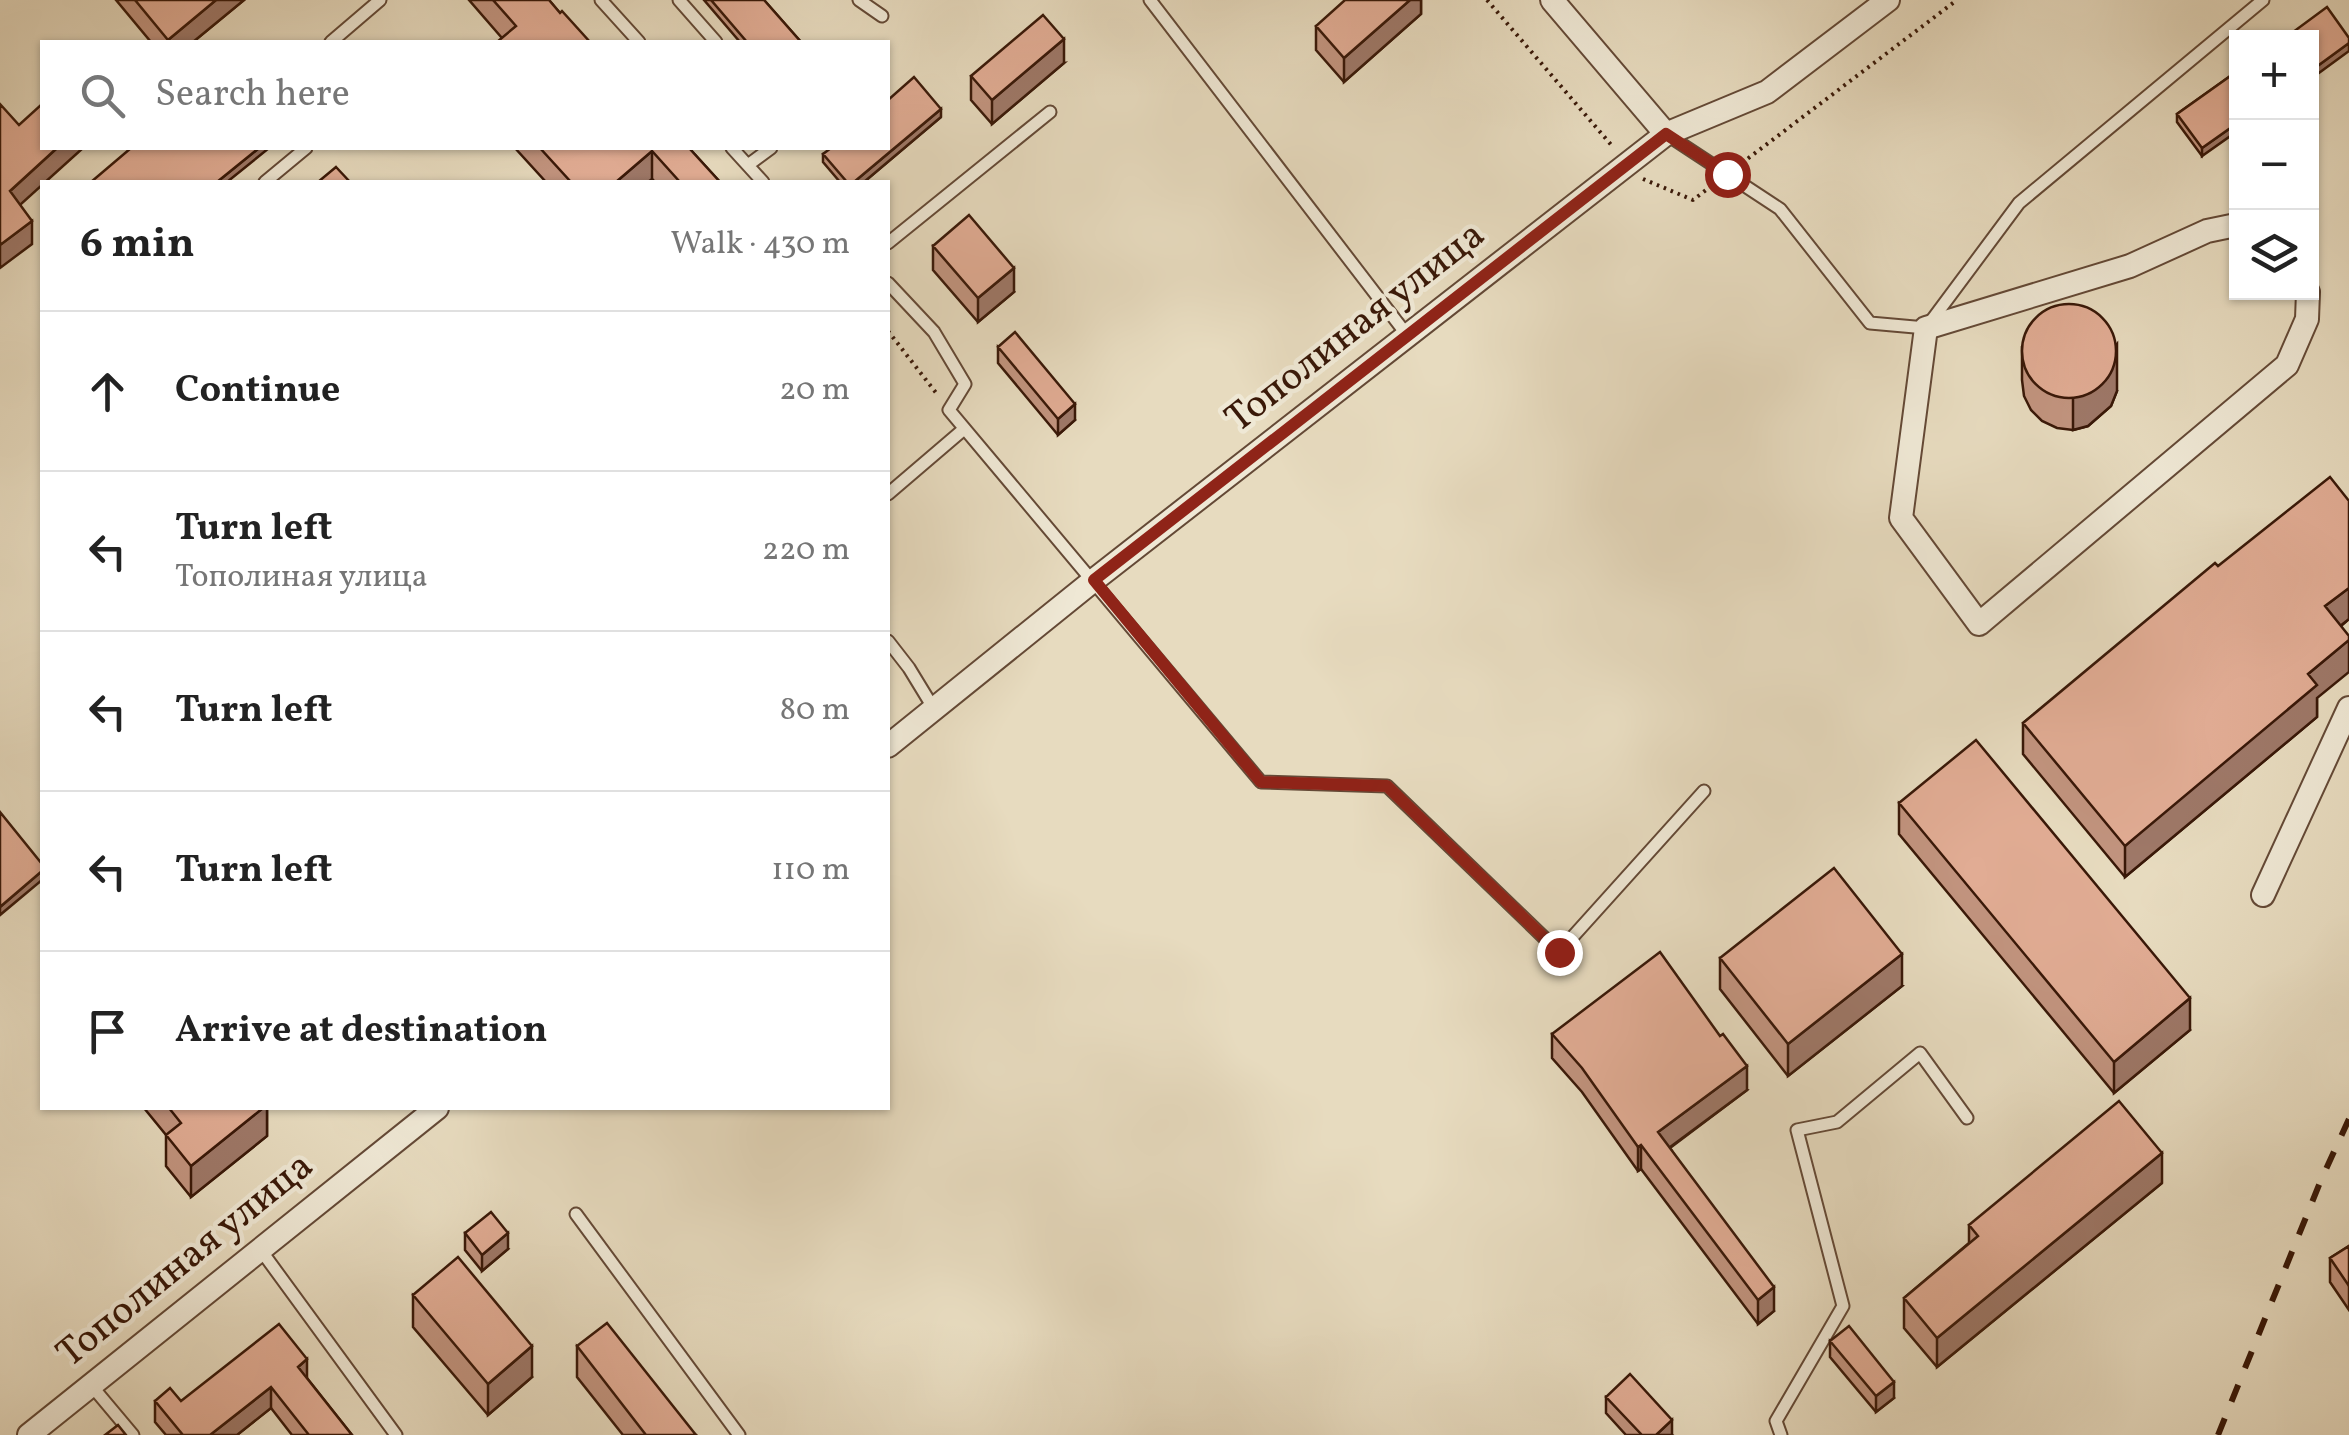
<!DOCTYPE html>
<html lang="en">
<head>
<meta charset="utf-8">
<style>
	:root { --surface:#fff; --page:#f2f2f2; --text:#222; --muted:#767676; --line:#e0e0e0 }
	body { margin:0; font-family:Vollkorn,serif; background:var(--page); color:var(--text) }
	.controls { position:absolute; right:30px; top:30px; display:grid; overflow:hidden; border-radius:0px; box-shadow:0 2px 8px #0004 }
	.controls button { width:90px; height:90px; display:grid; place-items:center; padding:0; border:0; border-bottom:2px solid var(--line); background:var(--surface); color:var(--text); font:50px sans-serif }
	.stop { position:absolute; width:30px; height:30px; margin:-22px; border:8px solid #8f2418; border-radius:50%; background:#fff }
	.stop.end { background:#8f2418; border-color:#fff; box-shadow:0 2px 10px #0008 }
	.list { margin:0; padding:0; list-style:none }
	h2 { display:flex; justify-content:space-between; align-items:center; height:130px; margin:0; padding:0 40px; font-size:42px }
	h2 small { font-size:32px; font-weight:400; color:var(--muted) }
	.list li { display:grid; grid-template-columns:65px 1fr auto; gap:30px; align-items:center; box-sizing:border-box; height:160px; padding:0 40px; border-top:2px solid var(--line) }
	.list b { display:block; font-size:38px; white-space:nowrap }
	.list p { margin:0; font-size:32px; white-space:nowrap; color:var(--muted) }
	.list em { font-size:32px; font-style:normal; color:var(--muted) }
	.icon { flex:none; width:55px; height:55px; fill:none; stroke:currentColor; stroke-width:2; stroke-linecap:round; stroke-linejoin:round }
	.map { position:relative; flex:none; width:2349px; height:1435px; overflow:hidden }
	.search { position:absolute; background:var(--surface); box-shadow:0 2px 8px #0004; left:40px; top:40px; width:850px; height:110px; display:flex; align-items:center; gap:25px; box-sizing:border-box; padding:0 35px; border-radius:0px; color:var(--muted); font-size:38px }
	.panel { position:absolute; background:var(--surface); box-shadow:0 2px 8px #0004; left:40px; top:180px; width:850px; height:930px; border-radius:0px }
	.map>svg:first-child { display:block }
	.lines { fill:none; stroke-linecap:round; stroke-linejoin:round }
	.lane-casing { stroke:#644936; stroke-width:15 }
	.street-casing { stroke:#644936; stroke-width:26 }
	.path { stroke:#391808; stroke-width:4; stroke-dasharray:2.5 5; stroke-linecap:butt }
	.lane { stroke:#efe8d5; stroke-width:11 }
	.street { stroke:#efe8d5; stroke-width:22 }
	.rail { stroke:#391808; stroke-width:6; stroke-dasharray:18 18; stroke-linecap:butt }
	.wall { fill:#c2947f; stroke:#391808; stroke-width:2.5 }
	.shaded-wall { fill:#9e7868; stroke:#391808; stroke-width:2.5 }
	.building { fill:#e1ac94; stroke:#391808; stroke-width:2.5 }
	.route { stroke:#8f2418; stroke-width:12 }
	.labels { text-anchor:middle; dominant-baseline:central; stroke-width:9; stroke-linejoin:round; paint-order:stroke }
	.street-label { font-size:40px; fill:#391808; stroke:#efe8d5 }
</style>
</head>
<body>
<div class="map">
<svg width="2349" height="1435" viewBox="0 0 2349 1435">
	<rect width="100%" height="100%" fill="#e7dbbf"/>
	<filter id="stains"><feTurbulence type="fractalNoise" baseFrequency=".002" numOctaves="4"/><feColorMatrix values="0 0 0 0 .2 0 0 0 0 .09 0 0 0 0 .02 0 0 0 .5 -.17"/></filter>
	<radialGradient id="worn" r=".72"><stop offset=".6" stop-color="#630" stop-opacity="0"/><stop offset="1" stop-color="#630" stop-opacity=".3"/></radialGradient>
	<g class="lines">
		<g class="lane-casing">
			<path id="lane" d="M601 0 639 42
				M679 0 716 42
				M859 0 882 16
				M1150 0 1407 335
				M331 42 380 0
				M1666 134 1780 209 1870 323 1926 328 2019 203 2263 0
				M732 148 763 182
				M748 165 771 148
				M265 182 306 148
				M888 243 1050 112
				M888 283 934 332 965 384 949 410 1261 782 1387 786 1559 952 1704 791
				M888 494 964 429
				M888 641 909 668 934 709
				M576 1214 739 1435
				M260 1249 396 1435
				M91 1385 133 1435
				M1781 1435 1776 1421 1843 1306 1797 1130 1837 1122 1920 1053 1967 1118"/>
		</g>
		<g class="street-casing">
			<path id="street" d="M1552 0 1666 134
				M2236 225 2207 231 2130 266 1926 328 1901 518 1979 624 2287 365 2307 319 2308 292
				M888 746 1094 580 1666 134 1767 92 1888 0
				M2263 895 2349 708
				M29 1435 437 1108"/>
		</g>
		<path class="path" d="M1487 0 1613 147
			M1742 163 1957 0
			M1643 179 1693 200 1714 184
			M888 331 937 394"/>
		<use href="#lane" class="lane"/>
		<use href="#street" class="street"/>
		<path class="rail" d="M2218 1435 2321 1180 2349 1119"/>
	</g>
	<path class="wall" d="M116 0H244L193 42H151Z
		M469 0H549L560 13 502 38Z
		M704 0H764L801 42H740Z
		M1421 0V14L1344 82 1316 50V26Z
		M1064 63 992 124 971 100V76Z
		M2236 72 2202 156 2177 122V114Z
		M941 117 864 182H840L823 162V154Z
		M515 148H689L720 182H655L652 179 648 182H546Z
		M933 246 1014 292 978 322 933 270Z
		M998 347 1075 420 1058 435 998 363Z
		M2022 348 2117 391 2111 406 2088 426 2073 430 2057 428 2042 421 2031 410 2024 396 2022 380Z
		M2349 501V619L2341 626 2317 698V717L2125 877 2023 754V723L2218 566Z
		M1899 803 2190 1030 2114 1093 1899 834Z
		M1720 958 1902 986 1788 1076 1720 989Z
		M1552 1034 1747 1090 1670 1148 1774 1311 1758 1324 1641 1169 1638 1171 1582 1092 1552 1058Z
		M144 1108H267V1136L191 1197 166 1166V1135Z
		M2162 1183 1937 1367 1904 1328V1298L1969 1243V1225Z
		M465 1233 508 1249 482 1271 465 1250Z
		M2349 1246V1310L2330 1282V1258Z
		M413 1295 532 1377 488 1415 413 1327Z
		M1830 1341 1894 1398 1876 1412 1830 1357Z
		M577 1346 696 1435H623L577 1377Z
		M307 1378 352 1435H292L271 1408 237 1435H166L155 1422V1401H181Z
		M1606 1397 1672 1435H1626L1606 1413Z"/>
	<path class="shaded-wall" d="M216 0H244L193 42H168V40Z
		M1410 0H1421V14L1344 82V58Z
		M1064 39V63L992 124V100Z
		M2349 43V51L2312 78V70Z
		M941 109V117L864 182H854Z
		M2236 124V132L2202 156V148Z
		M57 148H83L10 214V191Z
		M259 148H269L227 182H217Z
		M652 151V179L648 182H616Z
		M32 221V244L0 268V245Z
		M1014 268V292L978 322V298Z
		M2117 344V391L2111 406 2088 426 2073 430V398Z
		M1075 404V420L1058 435V419Z
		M2349 588V619L2325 638V606Z
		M2349 640V672L2317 698V717L2125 877V846L2308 674Z
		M42 871V880L0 915V907Z
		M1902 954V986L1788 1076V1044Z
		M2190 998V1030L2114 1093V1062Z
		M1747 1066V1090L1658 1156V1132Z
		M263 1108H267V1136L191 1197V1166Z
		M1641 1145V1169L1638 1171V1147Z
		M2162 1153V1183L1937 1367V1338Z
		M508 1233V1249L482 1271V1255Z
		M1774 1287V1311L1758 1324V1300Z
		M532 1346V1377L488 1415V1384Z
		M307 1359V1380L298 1367Z
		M1894 1382V1398L1876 1412V1396Z
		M271 1387V1408L237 1435H210Z
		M1672 1420V1435H1656Z"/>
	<path class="building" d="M135 0H216L168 40Z
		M493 0H549L560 13 562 11 590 42H497L516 26Z
		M711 0H764L801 42H747Z
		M1345 0H1410L1344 58 1316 26Z
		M2327 7 2349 38V43L2312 70V38H2285Z
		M1043 15 1064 39 992 100 971 76Z
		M2236 72V124L2202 148 2177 114Z
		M914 77 941 109 854 182H847L823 154 831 148H888V100Z
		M0 104 19 125 42 104V148H57L10 191 32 221 0 245Z
		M131 148H259L217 182H91Z
		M540 148H689L720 182H680L652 151 616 182H571Z
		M336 167 350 182H318Z
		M969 215 1014 268 978 298 933 246Z
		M2022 351a47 47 0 1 1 94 0a47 47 0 1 1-94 0Z
		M1015 332 1075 404 1058 419 998 347Z
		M2330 477 2349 501V588L2325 606 2349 636V640L2308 674 2317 685 2125 846 2023 723 2215 563 2218 566Z
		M1976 740 2190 998 2114 1062 1899 803Z
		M0 812 42 864V871L0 907Z
		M1834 868 1902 954 1788 1044 1720 958Z
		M1660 952 1720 1036 1723 1034 1747 1066 1658 1132 1774 1287 1758 1300 1641 1145 1638 1147 1582 1068 1552 1034Z
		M2119 1101 2162 1153 1937 1338 1904 1298 1978 1236 1969 1225Z
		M169 1108H263L191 1166 166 1135 181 1123Z
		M491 1212 508 1233 482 1255 465 1233Z
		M2349 1246V1286L2330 1258Z
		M458 1257 532 1346 488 1384 413 1295Z
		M607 1323 696 1435H646L577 1346Z
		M279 1324 307 1359 298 1367 352 1435H309L271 1387 210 1435H183L155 1401 170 1388 181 1401Z
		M1849 1326 1894 1382 1876 1396 1830 1341Z
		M1630 1374 1672 1420 1656 1435H1642L1606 1397Z
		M118 1425 126 1435H105Z"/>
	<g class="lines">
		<path class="route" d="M1559 952 1387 786 1261 782 1094 580 1666 134 1727 174"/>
	</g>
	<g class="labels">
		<g class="street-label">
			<text transform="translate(1356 328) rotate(-38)">Тополиная улица</text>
			<text transform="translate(186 1261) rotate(-39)">Тополиная улица</text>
		</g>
	</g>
	<rect width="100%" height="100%" filter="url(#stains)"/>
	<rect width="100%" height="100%" fill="url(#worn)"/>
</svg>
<div class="controls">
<button>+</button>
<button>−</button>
<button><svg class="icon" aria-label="layers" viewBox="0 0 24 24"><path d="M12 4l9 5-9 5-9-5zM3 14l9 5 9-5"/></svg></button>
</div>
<div class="stop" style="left:1727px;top:174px"></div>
<div class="stop end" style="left:1559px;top:952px"></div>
<div class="search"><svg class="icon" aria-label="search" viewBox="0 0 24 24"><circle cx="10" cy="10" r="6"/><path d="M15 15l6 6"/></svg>Search here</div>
<section class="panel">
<h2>6 min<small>Walk · 430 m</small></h2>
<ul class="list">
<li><svg class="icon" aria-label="ahead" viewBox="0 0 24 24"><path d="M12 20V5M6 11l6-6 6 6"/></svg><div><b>Continue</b></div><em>20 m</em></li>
<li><svg class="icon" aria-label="left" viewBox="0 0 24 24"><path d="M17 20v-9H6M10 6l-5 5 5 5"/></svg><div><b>Turn left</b><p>Тополиная улица</p></div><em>220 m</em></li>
<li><svg class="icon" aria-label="left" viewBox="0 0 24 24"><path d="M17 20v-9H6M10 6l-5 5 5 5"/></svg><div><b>Turn left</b></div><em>80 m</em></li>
<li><svg class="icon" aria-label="left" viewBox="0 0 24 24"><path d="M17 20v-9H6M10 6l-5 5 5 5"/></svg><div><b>Turn left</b></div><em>110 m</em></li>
<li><svg class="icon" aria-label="arrive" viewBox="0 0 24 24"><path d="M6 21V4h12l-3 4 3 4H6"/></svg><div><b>Arrive at destination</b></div></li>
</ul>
</section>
</div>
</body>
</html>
